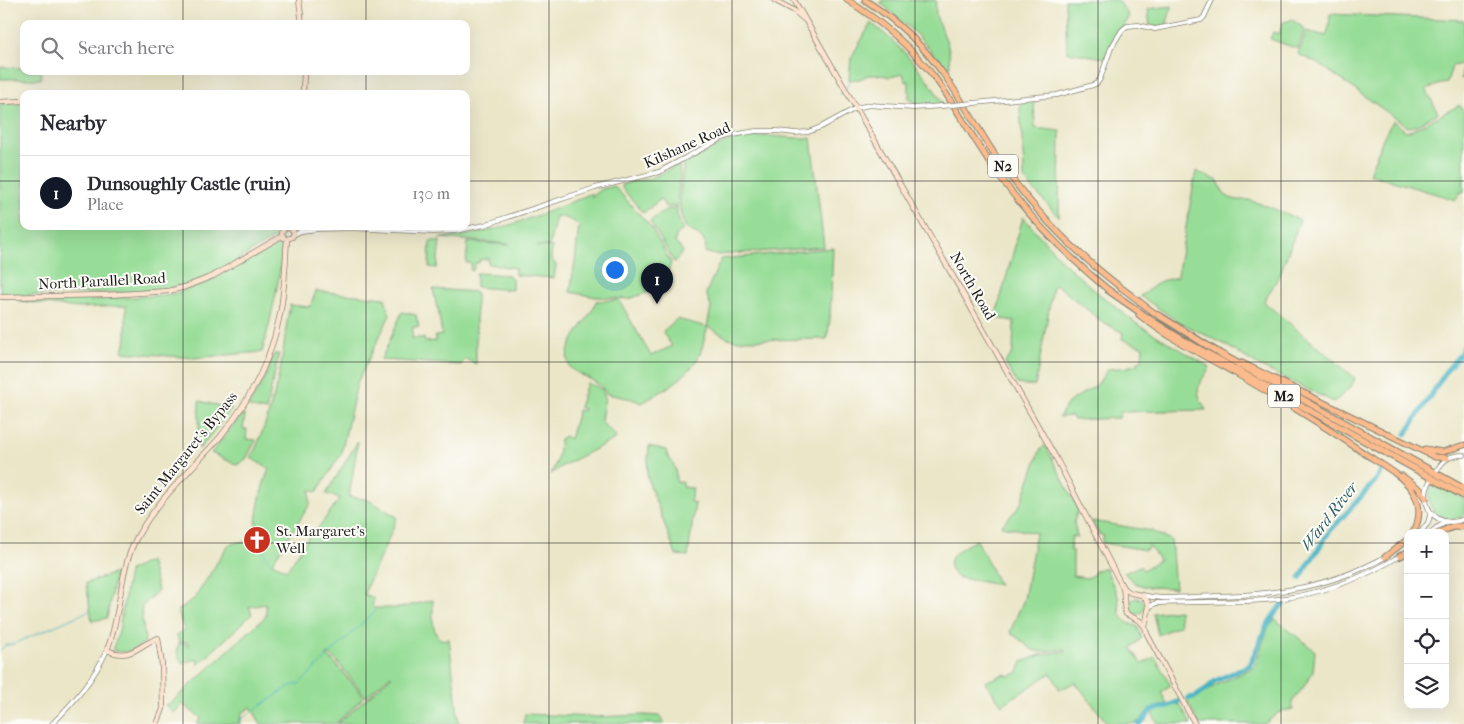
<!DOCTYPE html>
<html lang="en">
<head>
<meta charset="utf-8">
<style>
	:root { --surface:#fff; --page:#f2f2f3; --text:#2b2b33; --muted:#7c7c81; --line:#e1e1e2; --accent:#111827 }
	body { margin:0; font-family:"IM FELL French Canon",serif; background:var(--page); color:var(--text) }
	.controls { position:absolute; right:15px; bottom:15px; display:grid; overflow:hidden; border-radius:10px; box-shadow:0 5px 20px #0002 }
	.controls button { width:45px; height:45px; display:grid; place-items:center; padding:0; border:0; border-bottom:1px solid var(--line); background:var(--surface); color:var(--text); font:25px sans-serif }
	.you { position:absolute; left:614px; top:269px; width:18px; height:18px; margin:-12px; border:4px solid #fff; border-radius:50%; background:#1a73e8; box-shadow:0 0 0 8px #1a73e833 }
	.badge { display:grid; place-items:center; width:32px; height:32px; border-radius:50%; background:var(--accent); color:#fff; font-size:16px; font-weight:700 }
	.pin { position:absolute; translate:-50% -41px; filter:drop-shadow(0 1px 2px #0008) }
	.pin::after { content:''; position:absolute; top:26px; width:18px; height:15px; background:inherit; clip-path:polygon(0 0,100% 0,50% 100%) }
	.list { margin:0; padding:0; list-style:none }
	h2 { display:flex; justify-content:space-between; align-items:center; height:65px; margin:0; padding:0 20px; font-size:21px }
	h2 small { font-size:16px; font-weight:400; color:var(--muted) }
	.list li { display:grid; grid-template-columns:32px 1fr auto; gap:15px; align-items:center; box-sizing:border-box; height:75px; padding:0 20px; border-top:1px solid var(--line) }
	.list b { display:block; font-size:19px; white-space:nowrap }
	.list p { margin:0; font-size:16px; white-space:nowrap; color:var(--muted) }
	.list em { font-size:16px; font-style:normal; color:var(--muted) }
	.icon { flex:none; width:28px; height:28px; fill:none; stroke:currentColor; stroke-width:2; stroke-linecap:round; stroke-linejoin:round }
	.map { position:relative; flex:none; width:1464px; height:724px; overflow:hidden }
	.search { position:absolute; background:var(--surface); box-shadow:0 5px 20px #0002; left:20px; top:20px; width:450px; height:55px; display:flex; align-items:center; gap:12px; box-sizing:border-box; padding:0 18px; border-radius:10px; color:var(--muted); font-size:19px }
	.panel { position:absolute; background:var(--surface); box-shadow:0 5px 20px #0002; left:20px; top:90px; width:450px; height:140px; border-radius:10px }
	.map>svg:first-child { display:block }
	.green { fill:#97dd97; stroke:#5a7c5a }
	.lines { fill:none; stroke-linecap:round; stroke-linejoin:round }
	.stream { stroke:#47b4c4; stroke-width:1 }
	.river { stroke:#47b4c4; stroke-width:5 }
	.tertiary-casing { stroke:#848172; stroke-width:5.5 }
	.secondary-casing { stroke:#848172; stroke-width:6 }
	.trunk-casing { stroke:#848172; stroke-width:7 }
	.motorway-casing { stroke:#848172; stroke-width:8 }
	.tertiary { stroke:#fff; stroke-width:4 }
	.secondary { stroke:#fde4d1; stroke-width:4.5 }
	.trunk { stroke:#fbbb8d; stroke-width:5 }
	.motorway { stroke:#fbbb8d; stroke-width:5.5 }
	.tertiary-bridge-casing { stroke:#848172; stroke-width:5.5; stroke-linecap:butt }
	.tertiary-bridge { stroke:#fff; stroke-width:4 }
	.grid { fill:none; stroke:#1c1c1c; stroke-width:1; stroke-opacity:0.55 }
	.labels { text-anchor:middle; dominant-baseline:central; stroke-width:4; stroke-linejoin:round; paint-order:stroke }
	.shield { fill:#fdfcf7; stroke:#605f5e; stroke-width:1 }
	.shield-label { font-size:14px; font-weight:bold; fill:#1c1c1c }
	.street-label { font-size:15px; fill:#1c1c1c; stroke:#fdfcf7 }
	.poi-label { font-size:15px; fill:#1c1c1c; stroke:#fdfcf7; text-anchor:start }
	.water-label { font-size:16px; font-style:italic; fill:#2f6068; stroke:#fdfcf7 }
</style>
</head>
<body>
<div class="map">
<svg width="1464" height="724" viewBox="0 0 1464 724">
	<rect width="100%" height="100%" fill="#fdfcf7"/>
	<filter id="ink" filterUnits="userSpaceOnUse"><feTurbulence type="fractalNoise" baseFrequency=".02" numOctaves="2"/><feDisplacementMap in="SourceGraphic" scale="10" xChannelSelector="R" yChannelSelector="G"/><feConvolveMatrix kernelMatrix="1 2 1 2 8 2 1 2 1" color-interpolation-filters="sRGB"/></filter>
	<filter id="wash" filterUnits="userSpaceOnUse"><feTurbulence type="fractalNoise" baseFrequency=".0096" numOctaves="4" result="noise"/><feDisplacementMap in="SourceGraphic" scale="20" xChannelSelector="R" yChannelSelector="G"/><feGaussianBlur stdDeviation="1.12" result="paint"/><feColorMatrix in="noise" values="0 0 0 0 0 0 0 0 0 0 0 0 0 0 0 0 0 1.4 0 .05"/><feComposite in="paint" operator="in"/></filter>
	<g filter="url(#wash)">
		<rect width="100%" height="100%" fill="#ebe6c8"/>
		<path class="green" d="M882 0H936C933 21 943 28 948 46 950 52 949 60 950 66L946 69 917 35 881 3Z
			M1065 0H1118L1129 16 1110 47 1105 58 1067 52Z
			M1172 6 1166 26 1150 28 1148 9Z
			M1330 14 1464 20V78L1461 79 1463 64 1452 66 1447 83 1441 84 1426 89 1438 113 1415 126 1408 127 1319 64 1298 54 1307 31 1326 36 1329 27Z
			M1291 19 1305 29 1298 49 1270 39 1273 32 1279 34 1283 22 1289 21Z
			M871 23C900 45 925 72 943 104L915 106 913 100H909V81L906 82 903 74 890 77 882 75H868L860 79 849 80 851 58Z
			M0 67 24 68V71H41V79H0Z
			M1034 100 1035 128 1060 131 1059 217 1024 179V169L1020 108 1024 101Z
			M24 103V226H282L276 237 222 269 190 284 156 290 128 292 0 296V104Z
			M1460 105 1464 113V193L1460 192 1456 200 1369 174 1384 136 1393 121 1406 131H1410Z
			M771 136 796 138H811L824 247 715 255 705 252 706 245C704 241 702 238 699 235 694 232 689 231 686 227 674 209 683 184 683 165L726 142 742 138Z
			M679 165 680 175 677 206 665 207 661 199 643 213 622 188V184L651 178Z
			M1196 171 1218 181 1224 194 1230 198 1237 200H1249L1267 206 1300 220 1280 274 1264 302 1355 378 1351 387 1334 402 1259 366 1224 344 1179 322 1140 296 1161 281 1177 277Z
			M614 186 651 227 671 262 669 270 654 283 649 292 629 299 596 297 570 292 575 262 579 226C573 219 565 218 556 216L549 246H536L552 247 551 259 556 265 554 278 515 275V268L488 264V258L486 259 479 260V263H475L473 271 470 270 471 263H466L468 242 509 245 510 244 439 238C452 236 465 236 478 233 517 225 556 209 592 193V198L599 190Z
			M674 208H677V215L683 230C678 233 675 236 675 242L683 251 675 262H674L650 221 666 210Z
			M1023 217 1063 262 1093 289 1137 324 1210 367C1198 386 1193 388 1206 410L1120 412 1119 418 1074 420 1072 416 1059 417 1068 403 1075 398 1097 385 1108 369 1130 367V365H1137V362L1142 360 1143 347 1122 339 1123 333 1100 320 1057 285 1053 287 1035 386 1017 384 1005 363 1012 354 1013 351 1014 321 995 318Z
			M280 241 284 244C279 281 272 316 262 352L193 358 123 352 126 338V306L78 308 20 301 140 297 173 294 206 283Z
			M430 241H440L437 268 429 267Z
			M833 248 830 319 827 339 735 340C724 338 718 331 708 327 704 337 703 349 698 358 686 379 662 391 642 403L632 399 607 394C601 382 582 376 571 369 556 349 591 321 596 301L619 300 651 356C658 352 664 350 672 346L663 333 664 332 663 331 677 319 707 327 711 307 706 293 721 259Z
			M476 273 509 275 512 279V290L476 287Z
			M433 289 476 292V364L465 359 461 365 381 360 402 312 416 315 419 327H413L412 338H424L425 342 436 341 435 336 442 335 438 308H437Z
			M316 291 385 298 390 315 357 383 341 454 317 492 310 490V504L272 563 287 570 314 529 316 531 340 498 326 494 358 441 349 497 365 499 372 502 397 517C388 543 374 568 364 594L374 599 372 606 374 608H399L433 600C433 608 431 636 441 639 443 640 446 639 449 639L459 724H337L392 676 391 675 365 697 362 692 335 659 328 654 327 656 333 661 361 693 362 697 361 700 335 724H261L251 707 242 713 239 724H197L201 718 182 704 174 713 165 705 172 702 266 616V604L249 607 252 614 198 665 197 659 182 663C177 656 176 652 179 643L188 645 189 643 178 641 177 635 184 630 178 611 195 598 228 545 239 542 256 541C254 519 261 488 269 469L251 458C266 427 276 393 282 359 285 341 286 323 290 305L310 307Z
			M274 354H279L266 411 248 407 266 376Z
			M587 383 602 389 605 397 601 420 604 425 616 436 615 439 562 466 551 474C557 463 559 452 560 439L565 436 570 439 578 410 583 411 584 409 579 407Z
			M199 401 232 409 199 449Z
			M242 415 245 416 243 429H247L246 439 256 440 246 459 237 465 211 453Z
			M1045 445 1078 509 1074 522 1077 537 1072 536 1070 550 1073 551V576L1087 578 1094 574 1095 571 1105 567 1118 596 1120 615 1128 623 1137 626 1142 638 1131 648 1142 664 1155 657 1171 686 1161 692 1167 704 1153 708 1147 712 1141 720 1134 724H1108L1075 682 1060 690 1051 673 1002 705 985 682 1004 674 1010 676 1018 672 1022 662 1040 655 1066 651 1065 649 1042 652 1033 650 1010 632 1024 599 1036 533 1001 526 1018 508 1022 501 1040 450Z
			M649 446 666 450C668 460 670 457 674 465 676 470 676 477 676 482H683V487L693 488 690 502 695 503 688 556 676 555 649 483 647 473Z
			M1433 482 1464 499V516C1440 528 1420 505 1433 482Z
			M1092 521 1152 531 1153 532 1171 540 1175 588 1146 587 1135 583 1124 573 1140 566 1143 570 1159 560 1149 545 1146 550 1103 543 1102 540 1104 536 1099 534Z
			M977 540 999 585 956 577C954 574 951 571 950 567 948 553 967 545 977 540Z
			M150 561 158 590 141 608 145 642C133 651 129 653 114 651L113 648 119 631 129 571Z
			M115 573 107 618 92 621 86 583Z
			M1129 606a8 8 0 1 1 16 0a8 8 0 1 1-16 0Z
			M1179 610 1180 625 1158 635 1153 613Z
			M1275 619 1315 651 1313 672 1303 688 1292 701 1293 710C1279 709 1276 715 1265 724H1199L1187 701 1201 695 1216 685 1254 667 1269 626Z
			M1180 704 1191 724H1158L1151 711 1157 708Z
			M525 714 594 717 644 715 660 716 664 724H523Z"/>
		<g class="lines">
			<path class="stream" d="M846 88 849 82
				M840 95 843 91
				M257 540V542L270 562
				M16 643 89 611
				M0 650 6 645 14 644
				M241 724V719L290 686 299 684 375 611"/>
			<path class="river" d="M1406 434 1447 370 1460 354 1464 346
				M1300 578 1329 532 1377 479 1381 471
				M1188 698 1195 697 1204 691 1215 681 1250 665 1266 627 1276 612 1284 603
				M1139 724 1145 719 1151 710 1166 707 1179 701"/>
		</g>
	</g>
	<g filter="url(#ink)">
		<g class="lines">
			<g class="tertiary-casing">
				<path id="tertiary" d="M974 103 1057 95 1093 85 1097 83 1100 79 1111 48 1122 30 1127 26 1138 25 1155 29 1201 20 1204 17 1212 0
					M293 235 301 231 318 229 351 228 433 232 455 231 484 225 595 188 659 172 722 138 733 135 756 131H777L795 133 808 132 821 127 856 108 869 105 914 108 942 106
					M1437 470C1444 459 1450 455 1464 455
					M1431 479C1428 485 1425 491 1426 498 1427 518 1447 527 1464 519
					M1420 533 1428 523 1431 512
					M1430 533 1436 528 1447 522
					M1142 595 1152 597 1162 598C1244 595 1312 598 1387 556
					M1149 607 1156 603C1197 601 1238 603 1278 599 1321 594 1363 578 1400 556
					M52 724C74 702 94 679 107 650"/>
			</g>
			<g class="secondary-casing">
				<path id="secondary" d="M299 0 302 24
					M774 0 793 10 805 20
					M794 0 962 292 1056 458 1123 588C1125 597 1123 606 1126 614L1140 621 1145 627
					M303 94 304 71
					M0 102 24 101
					M284 238 282 234C282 230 284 227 289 227
					M287 239 292 237 294 234 293 230 289 227
					M0 297 107 295 169 291 185 287 213 276 282 236
					M1123 588 1131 593 1142 595 1148 602 1149 607 1145 627 1147 634 1195 724
					M157 724 163 709 162 665 158 638C138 645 131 661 107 650 122 614 118 572 137 537 158 499 192 469 220 437 248 403 270 362 279 319 285 293 285 265 287 239"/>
			</g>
			<g class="trunk-casing">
				<path id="trunk" d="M847 0C881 21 911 47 935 78 958 109 975 143 998 174 1030 219 1069 258 1111 292
					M865 0C896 20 923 45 944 75 963 101 978 129 995 155 1032 210 1081 259 1135 298 1144 305 1153 313 1163 318
					M1139 315C1169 338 1204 356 1237 374 1280 399 1323 425 1364 453 1379 463 1402 475 1412 490 1421 503 1421 519 1413 533
					M1242 363 1435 457 1447 458
					M1425 449 1443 452 1464 445
					M1402 476 1420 489 1426 498
					M1385 557 1408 539"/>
			</g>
			<g class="motorway-casing">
				<path id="motorway" d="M1108 290 1154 322 1181 339 1464 496
					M1160 316 1219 353 1464 489
					M1438 533 1452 527 1464 526
					M1400 556 1408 552"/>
			</g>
			<use href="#tertiary" class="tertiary"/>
			<use href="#secondary" class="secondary"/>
			<use href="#trunk" class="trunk"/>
			<use href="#motorway" class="motorway"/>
			<g class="tertiary-bridge-casing">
				<path id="tertiary-bridge" d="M942 106 974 103"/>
			</g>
			<use href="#tertiary-bridge" class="tertiary-bridge"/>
		</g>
	</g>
	<path class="grid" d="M183 0V24M366 0V24M549 0V724M732 0V724M915 0V724M1098 0V724M1281 0V724M183 71V94M366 71V94M0 181H24M466 181H1464M183 226V724M366 226V724M0 362H1464M0 543H1408M1445 543H1464"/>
	<defs>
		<g id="church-disc" transform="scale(1.4375)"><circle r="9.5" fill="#c8321e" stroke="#fdfcf7"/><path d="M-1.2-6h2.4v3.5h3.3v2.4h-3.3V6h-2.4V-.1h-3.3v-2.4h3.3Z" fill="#fff"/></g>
	</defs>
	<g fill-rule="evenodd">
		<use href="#church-disc" x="257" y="540"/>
	</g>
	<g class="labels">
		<g class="shield">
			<rect x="988" y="154.5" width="30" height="23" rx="4"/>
			<rect x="1268" y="384.5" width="32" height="23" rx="4"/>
		</g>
		<g class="shield-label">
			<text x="1003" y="166">N2</text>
			<text x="1284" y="396">M2</text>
		</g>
		<g class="street-label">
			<text transform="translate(687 145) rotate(-24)">Kilshane Road</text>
			<text transform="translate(102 281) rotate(-3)">North Parallel Road</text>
			<text transform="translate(973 286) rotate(60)">North Road</text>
			<text transform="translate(186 453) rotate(-51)">Saint Margaret's Bypass</text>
		</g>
		<g class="poi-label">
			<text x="276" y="531">St. Margaret's<tspan x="276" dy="17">Well</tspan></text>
		</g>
		<g class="water-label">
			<text transform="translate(1329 516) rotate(-52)">Ward River</text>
		</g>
	</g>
</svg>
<div class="controls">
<button>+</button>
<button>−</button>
<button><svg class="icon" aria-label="locate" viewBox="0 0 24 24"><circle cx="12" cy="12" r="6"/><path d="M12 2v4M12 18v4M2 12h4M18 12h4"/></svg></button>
<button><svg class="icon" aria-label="layers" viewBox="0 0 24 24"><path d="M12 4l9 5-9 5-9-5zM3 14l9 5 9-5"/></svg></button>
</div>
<div class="you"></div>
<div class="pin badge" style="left:657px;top:304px">1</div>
<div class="search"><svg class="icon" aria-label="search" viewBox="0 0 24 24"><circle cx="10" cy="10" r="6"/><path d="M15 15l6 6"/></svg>Search here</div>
<section class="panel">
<h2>Nearby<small></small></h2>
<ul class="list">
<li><span class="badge">1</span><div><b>Dunsoughly Castle (ruin)</b><p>Place</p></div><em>130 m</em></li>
</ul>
</section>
</div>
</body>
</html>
